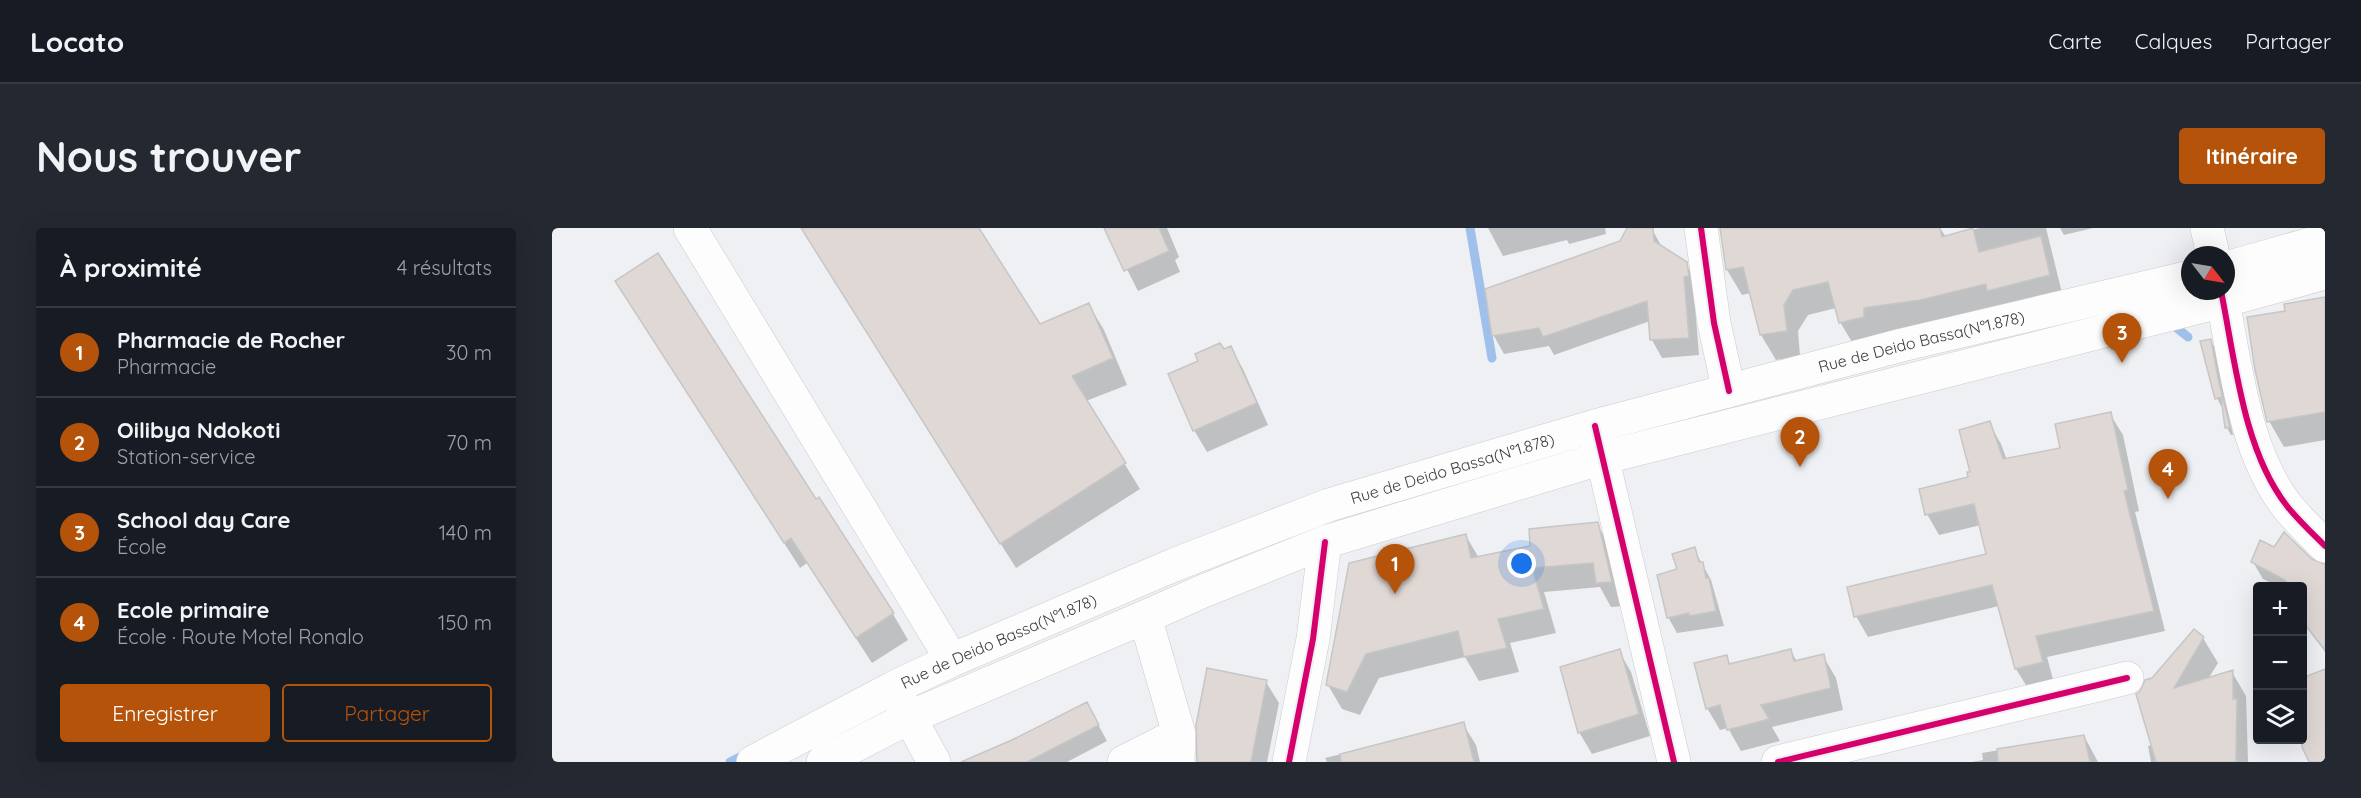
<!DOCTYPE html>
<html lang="fr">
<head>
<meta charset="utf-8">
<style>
	:root { --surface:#171b24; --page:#242831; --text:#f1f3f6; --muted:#9ea1a6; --line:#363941; --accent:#b45309 }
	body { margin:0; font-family:Quicksand,sans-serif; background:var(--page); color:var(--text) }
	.controls { position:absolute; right:18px; bottom:18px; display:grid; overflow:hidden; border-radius:6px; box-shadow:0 6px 24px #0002 }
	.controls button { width:54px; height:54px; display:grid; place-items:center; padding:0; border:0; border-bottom:2px solid var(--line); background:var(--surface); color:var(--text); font:30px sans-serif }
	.compass { position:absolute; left:1629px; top:18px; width:54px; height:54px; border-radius:50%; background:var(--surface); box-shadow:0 6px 24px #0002; rotate:121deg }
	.you { position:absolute; left:970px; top:336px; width:21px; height:21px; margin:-15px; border:4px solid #fff; border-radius:50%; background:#1a73e8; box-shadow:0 0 0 9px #1a73e833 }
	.badge { display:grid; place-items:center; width:39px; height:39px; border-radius:50%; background:var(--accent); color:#fff; font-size:20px; font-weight:700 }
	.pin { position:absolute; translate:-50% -50px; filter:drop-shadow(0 2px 3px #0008) }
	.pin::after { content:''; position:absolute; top:32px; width:21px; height:18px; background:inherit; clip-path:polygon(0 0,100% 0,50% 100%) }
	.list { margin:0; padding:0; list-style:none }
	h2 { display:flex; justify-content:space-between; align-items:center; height:78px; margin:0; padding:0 24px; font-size:26px }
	h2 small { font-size:20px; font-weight:400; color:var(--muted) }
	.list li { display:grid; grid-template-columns:39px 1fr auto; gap:18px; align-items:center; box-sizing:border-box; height:90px; padding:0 24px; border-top:2px solid var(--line) }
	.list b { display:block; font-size:22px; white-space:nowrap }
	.list p { margin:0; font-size:20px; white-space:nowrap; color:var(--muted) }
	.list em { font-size:20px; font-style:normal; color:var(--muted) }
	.actions { display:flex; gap:12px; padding:18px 24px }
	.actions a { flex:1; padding:14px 0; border:2px solid var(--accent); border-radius:6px; text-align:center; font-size:21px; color:var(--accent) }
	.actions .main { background:var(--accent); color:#fff }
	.icon { flex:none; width:33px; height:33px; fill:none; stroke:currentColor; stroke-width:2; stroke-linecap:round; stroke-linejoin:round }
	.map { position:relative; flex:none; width:1773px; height:534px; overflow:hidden; border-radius:6px }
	header { display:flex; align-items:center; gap:36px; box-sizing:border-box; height:84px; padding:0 30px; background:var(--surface); border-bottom:2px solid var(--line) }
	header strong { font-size:28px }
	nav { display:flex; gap:33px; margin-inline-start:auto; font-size:21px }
	.intro { display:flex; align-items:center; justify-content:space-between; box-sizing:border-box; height:144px; padding:0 36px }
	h1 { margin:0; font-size:42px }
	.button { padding:15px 27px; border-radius:6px; background:var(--accent); color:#fff; font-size:21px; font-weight:700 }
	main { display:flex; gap:36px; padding:0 36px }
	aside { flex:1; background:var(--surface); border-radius:6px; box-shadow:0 6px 24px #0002 }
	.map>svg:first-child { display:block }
	.shadow { fill:#0003 }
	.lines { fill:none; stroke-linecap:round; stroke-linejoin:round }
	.stream { stroke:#9ec0ea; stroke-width:9 }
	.building { fill:#e0d8d5; stroke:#c7c6c7; stroke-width:1.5 }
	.minor-casing { stroke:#cacbcd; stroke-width:34 }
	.major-casing { stroke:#cacbcd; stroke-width:34 }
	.minor { stroke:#fdfdfd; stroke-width:33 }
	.major { stroke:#fdfdfd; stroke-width:33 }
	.cycleway-casing { stroke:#eeeff4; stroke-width:10 }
	.cycleway { stroke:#d6006c; stroke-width:6 }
	.labels { text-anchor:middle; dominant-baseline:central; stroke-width:4.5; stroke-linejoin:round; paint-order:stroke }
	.street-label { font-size:16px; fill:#3c3d3f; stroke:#eeeff4 }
</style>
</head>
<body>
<header>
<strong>Locato</strong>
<nav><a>Carte</a><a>Calques</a><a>Partager</a></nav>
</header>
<div class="intro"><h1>Nous trouver</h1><a class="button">Itinéraire</a></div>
<main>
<aside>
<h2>À proximité<small>4 résultats</small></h2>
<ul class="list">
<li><span class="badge">1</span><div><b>Pharmacie de Rocher</b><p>Pharmacie</p></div><em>30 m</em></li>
<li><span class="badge">2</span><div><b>Oilibya Ndokoti</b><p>Station-service</p></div><em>70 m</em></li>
<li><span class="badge">3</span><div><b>School day Care</b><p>École</p></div><em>140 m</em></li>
<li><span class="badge">4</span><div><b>Ecole primaire</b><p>École · Route Motel Ronalo</p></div><em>150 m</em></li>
</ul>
<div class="actions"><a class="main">Enregistrer</a><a>Partager</a></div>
</aside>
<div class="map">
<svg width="1773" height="534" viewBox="0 0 1773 534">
	<rect width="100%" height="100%" fill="#eff0f3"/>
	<path class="shadow" d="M249 0H425L487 98 537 77 552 102 575 157 534 173 588 261 464 340Z
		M554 0H615L627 29 623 32 628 44 586 63Z
		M936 0H1053L1054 6 1017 16 1015 12 951 28Z
		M1169 0H1388L1394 9 1428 0H1494L1512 73 1326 106V114L1303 119 1288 94 1284 80 1256 87 1246 103 1248 128 1224 132 1209 107 1199 65 1190 67 1175 42Z
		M1508 0H1541L1512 7Z
		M1101 3 1111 21 1134 36 1144 54 1142 67 1147 127 1110 130 1100 112 1098 93 1002 127 997 118 952 126 942 108 934 62Z
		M65 53 264 273 341 386 356 412 320 435 255 335 248 340Z
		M1773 71V212L1732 219 1717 193 1735 85Z
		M1658 112 1663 120 1681 207H1679L1675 200 1671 177 1669 178 1665 170Z
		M679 120 691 141 716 197 655 224 642 202 671 123Z
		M1558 186 1571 207 1587 283 1583 284 1613 403 1495 429 1502 455 1477 462 1464 441 1447 378 1316 409 1304 388 1436 327 1429 297 1387 307 1375 286 1418 250 1437 195 1449 216 1455 232 1510 221Z
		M1045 296 1059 320 1073 378 1059 379 1048 359 992 364 1004 405 958 415 967 444 927 453 913 429 827 450 808 487 790 481 776 457 914 308 927 330 980 319Z
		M1142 321 1159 352 1172 398 1125 405 1116 389 1127 342Z
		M1759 333 1773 337V424L1750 393V358H1725L1711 351 1701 334Z
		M1651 410 1666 435 1656 451 1680 444 1694 468 1696 534H1599L1596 518 1601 517V451Z
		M1067 423 1079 444 1098 508 1040 526 1027 504Z
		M1239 423 1245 434 1271 428 1284 450 1291 482 1220 499 1228 513 1189 523 1176 500 1168 502 1155 480 1174 429 1179 437Z
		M714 454 727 475 715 534H646Z
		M543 491 555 513 515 534H417L443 519Z
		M911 496 924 517 928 534H775L773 530Z
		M1532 508 1546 534H1420L1431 532 1430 525Z"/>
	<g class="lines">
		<path class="stream" d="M918 0 940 130
			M1616 93 1636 109
			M178 534 196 525"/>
	</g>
	<path class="building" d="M249 0H427L488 96 537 75 561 130 520 148 574 235 448 316Z
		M552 0H607L617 23 572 43Z
		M1075 0H1101L1102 13 1135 34 1137 48 1132 49 1137 110 1098 112 1095 73 991 109 987 100 940 108 933 61 1068 13Z
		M1168 0H1388L1390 9 1421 0 1427 24 1489 8 1498 47 1435 63 1434 56 1368 72 1312 80V89L1287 95 1276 54 1241 62 1232 77 1235 103 1208 107 1191 39 1174 42Z
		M106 25 264 271 267 269 342 385 304 410 239 310 232 315 63 53Z
		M1773 69V184L1715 194 1703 142 1695 89 1733 83 1732 76Z
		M1659 111 1666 150 1678 199 1673 200 1669 169 1663 171 1648 113Z
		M668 115 672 121 679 118 705 175 641 203 616 146 646 133 643 126Z
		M1559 184 1576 262 1572 263 1602 383 1484 408 1491 434 1463 441 1440 357 1302 389 1295 359 1434 326 1422 276 1373 287 1367 261 1416 249 1415 244H1418L1407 202 1438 193 1451 231 1508 220 1503 196Z
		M1046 294 1060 354 1044 355 1041 335 980 340 992 381 946 391 955 420 912 429 906 403 814 426 795 464 774 457 797 335 914 306 919 330 978 318 977 301Z
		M1732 304 1760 331 1773 336V422L1750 393V358H1737L1733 352 1699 334 1708 312 1722 319Z
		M1143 319 1147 334H1151L1154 350H1157L1164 383 1137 388V385L1115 390 1105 347 1125 341 1120 326Z
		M1642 401 1652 409 1622 460 1681 442V471H1685L1684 534H1604L1584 466 1588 463 1593 452 1600 450Z
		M1068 421 1087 486 1026 505 1008 439Z
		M1239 421 1242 433 1272 426 1279 460 1209 477 1217 491 1175 502 1168 477 1154 481 1142 435 1175 427 1177 436Z
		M655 440 715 452 699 534H645L644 497Z
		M1773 441V534H1757L1750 519V450Z
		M535 474 547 497 475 534H409L460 512Z
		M912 494 922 534H789L788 526Z
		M1532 507 1538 534H1446L1445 521Z"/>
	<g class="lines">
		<g class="minor-casing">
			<path id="minor" d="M138 0 400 432
				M1149 0 1162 95 1177 163
				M1655 0 1661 27
				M1669 63C1683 131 1691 222 1735 278 1746 292 1760 305 1773 318
				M1044 203 1122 534
				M593 389 627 506 626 534
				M344 464 382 534
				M572 534 627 506
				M737 534 761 411 773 314
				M1226 534 1575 450"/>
		</g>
		<g class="major-casing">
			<g id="major">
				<path d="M1674 40 1773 12"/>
				<path id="s1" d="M201 534 341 460 400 432 624 336 777 277 1043 198 1350 117 1638 49"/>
				<path d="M271 534 358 489 593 389 649 364 773 314 1050 230 1671 73 1773 45"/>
			</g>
		</g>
		<use href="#minor" class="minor"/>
		<use href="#major" class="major"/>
		<g class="cycleway-casing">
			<path id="cycleway" d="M1149 0 1162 95 1177 163
				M1669 63C1683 131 1691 222 1735 278 1746 292 1760 305 1773 318
				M1043 198 1122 534
				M737 534 761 411 773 314
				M1226 534 1575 450"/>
		</g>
		<use href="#cycleway" class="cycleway"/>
	</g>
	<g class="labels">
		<g class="street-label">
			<text stroke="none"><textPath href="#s1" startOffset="1246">Rue de Deido Bassa(N°1.878)</textPath></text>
			<text stroke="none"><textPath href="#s1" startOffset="760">Rue de Deido Bassa(N°1.878)</textPath></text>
			<text stroke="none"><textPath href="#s1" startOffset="274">Rue de Deido Bassa(N°1.878)</textPath></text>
		</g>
	</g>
</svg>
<div class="controls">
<button>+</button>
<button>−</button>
<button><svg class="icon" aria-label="layers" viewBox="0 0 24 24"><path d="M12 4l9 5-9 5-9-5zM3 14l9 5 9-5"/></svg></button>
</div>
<svg class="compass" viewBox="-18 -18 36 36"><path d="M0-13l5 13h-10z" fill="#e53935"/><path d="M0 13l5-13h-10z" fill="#9ea1a6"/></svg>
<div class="you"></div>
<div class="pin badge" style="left:843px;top:366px">1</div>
<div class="pin badge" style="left:1248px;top:239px">2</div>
<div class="pin badge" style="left:1570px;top:135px">3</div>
<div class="pin badge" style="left:1616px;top:271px">4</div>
</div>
</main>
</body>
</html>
